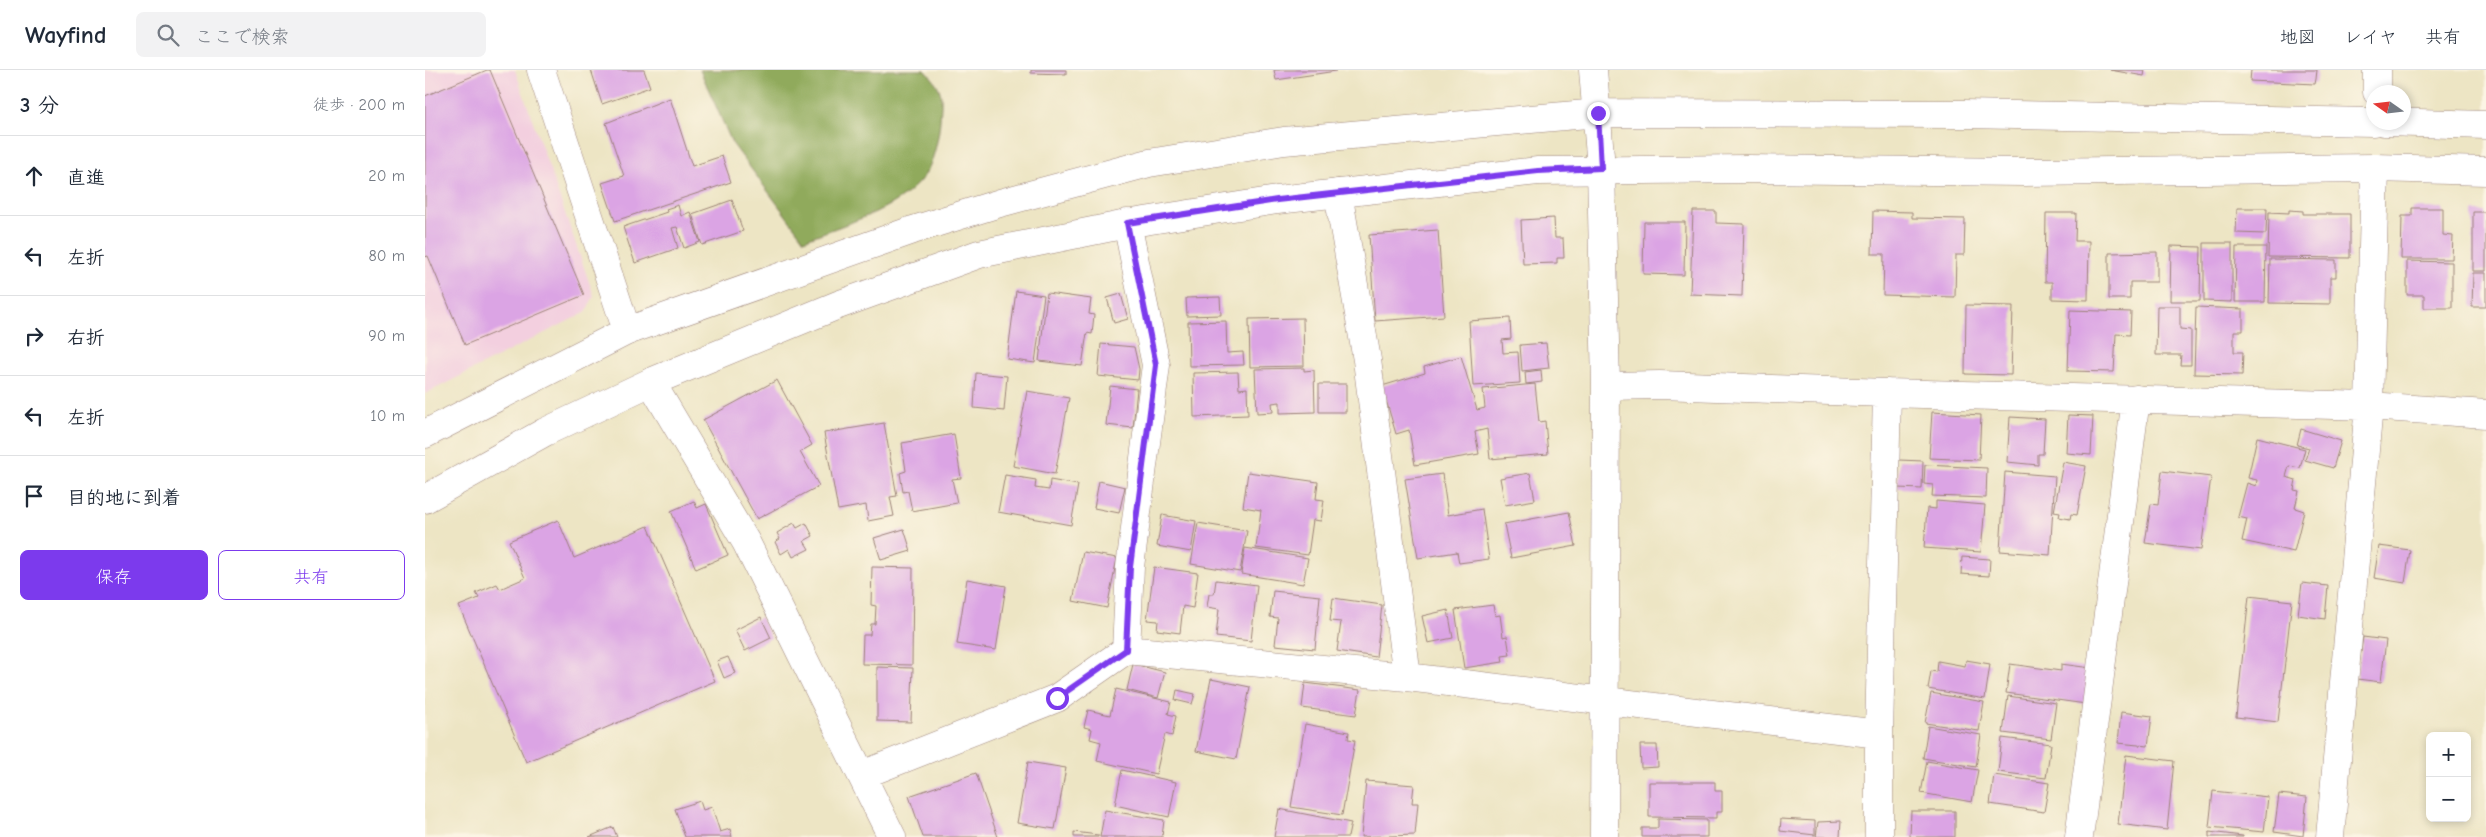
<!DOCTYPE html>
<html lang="ja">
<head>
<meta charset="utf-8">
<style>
	:root { --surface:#fff; --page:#f2f2f3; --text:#1f2937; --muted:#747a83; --line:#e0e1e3; --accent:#7c3aed }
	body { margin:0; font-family:"Comic Neue","Klee One",sans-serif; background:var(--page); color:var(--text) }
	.controls { position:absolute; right:15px; bottom:15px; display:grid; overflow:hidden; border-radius:8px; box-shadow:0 2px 8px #0003 }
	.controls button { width:45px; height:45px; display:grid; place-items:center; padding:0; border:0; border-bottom:1px solid var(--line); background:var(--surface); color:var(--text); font:25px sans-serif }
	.compass { position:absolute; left:1941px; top:15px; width:45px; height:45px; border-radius:50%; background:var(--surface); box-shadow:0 2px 8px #0003; rotate:284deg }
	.stop { position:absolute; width:15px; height:15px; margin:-11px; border:4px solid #7c3aed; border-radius:50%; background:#fff }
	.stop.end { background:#7c3aed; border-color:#fff; box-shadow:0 1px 5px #0008 }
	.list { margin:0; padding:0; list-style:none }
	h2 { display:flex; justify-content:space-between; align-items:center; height:65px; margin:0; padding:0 20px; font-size:21px }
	h2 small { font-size:16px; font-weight:400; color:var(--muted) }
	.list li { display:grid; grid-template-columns:32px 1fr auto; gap:15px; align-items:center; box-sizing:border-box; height:80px; padding:0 20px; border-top:1px solid var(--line) }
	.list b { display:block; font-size:19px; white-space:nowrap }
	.list em { font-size:16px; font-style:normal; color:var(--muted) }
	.actions { display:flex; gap:10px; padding:15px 20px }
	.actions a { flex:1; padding:11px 0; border:1px solid var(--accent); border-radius:8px; text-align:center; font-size:18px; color:var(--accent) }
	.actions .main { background:var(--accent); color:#fff }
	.icon { flex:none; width:28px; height:28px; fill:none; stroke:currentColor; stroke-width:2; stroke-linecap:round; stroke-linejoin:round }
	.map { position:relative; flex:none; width:2061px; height:767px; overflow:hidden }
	header { display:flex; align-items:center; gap:30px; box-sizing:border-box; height:70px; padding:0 25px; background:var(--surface); border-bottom:1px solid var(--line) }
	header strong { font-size:24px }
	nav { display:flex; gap:28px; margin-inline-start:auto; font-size:18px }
	.search { width:350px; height:45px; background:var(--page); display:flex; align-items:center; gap:12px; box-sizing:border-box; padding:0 18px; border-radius:8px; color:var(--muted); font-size:19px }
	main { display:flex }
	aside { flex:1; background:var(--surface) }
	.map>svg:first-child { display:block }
	.built { fill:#f3cfdf }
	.forest { fill:#90aa5c; stroke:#6d6444 }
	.building { fill:#dba4e4 }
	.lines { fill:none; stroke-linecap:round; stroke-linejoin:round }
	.minor-casing { stroke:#9c8278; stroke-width:29 }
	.tertiary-casing { stroke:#9c8278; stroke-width:29 }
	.minor { stroke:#fff; stroke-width:28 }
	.tertiary { stroke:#fff; stroke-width:28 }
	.route { stroke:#7c3aed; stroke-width:6 }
</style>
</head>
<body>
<header>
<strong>Wayfind</strong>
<div class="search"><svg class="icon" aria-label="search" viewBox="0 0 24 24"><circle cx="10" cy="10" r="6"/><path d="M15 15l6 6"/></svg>ここで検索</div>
<nav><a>地図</a><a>レイヤ</a><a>共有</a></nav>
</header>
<main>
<aside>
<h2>3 分<small>徒歩 · 200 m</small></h2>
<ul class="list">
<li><svg class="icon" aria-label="ahead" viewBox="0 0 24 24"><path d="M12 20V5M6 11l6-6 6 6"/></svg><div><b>直進</b></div><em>20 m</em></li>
<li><svg class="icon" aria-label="left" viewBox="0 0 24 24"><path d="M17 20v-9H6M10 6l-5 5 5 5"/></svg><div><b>左折</b></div><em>80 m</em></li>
<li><svg class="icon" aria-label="right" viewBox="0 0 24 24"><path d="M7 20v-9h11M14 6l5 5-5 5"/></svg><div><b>右折</b></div><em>90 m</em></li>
<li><svg class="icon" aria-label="left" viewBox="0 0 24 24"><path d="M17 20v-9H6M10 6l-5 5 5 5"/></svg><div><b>左折</b></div><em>10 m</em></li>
<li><svg class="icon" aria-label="arrive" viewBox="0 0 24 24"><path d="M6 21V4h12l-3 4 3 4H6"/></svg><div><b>目的地に到着</b></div></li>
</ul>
<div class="actions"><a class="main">保存</a><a>共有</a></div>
</aside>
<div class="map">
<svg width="2061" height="767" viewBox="0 0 2061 767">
	<rect width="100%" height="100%" fill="#fcf5e5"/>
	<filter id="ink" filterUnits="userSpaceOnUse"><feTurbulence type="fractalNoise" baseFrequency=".02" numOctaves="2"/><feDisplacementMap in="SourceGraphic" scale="10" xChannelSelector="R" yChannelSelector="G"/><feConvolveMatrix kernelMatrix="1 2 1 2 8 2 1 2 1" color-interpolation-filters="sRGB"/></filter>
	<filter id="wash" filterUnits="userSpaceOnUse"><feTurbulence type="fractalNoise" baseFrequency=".0096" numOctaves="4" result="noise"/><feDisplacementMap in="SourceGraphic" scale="20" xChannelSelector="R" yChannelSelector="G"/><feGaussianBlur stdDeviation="1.12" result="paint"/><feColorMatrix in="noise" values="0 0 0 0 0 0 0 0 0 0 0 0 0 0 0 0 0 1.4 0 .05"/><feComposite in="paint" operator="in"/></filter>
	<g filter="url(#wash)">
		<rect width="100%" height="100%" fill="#ede5c4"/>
		<path class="built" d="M0 0H90L169 226 161 242 0 324Z"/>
		<path class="forest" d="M275 0H500C519 20 517 24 515 51 514 67 508 94 499 106 473 141 418 154 379 170L307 73Z"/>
		<g id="blocks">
			<path class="building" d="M62 0H65L159 225 40 275 3 186 0 187V26Z
				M166 0H219L225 17 177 34Z
				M606 0H641V4L606 3Z
				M849 0H911V1L851 10Z
				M1685 0H1720L1719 6Z
				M1826 0H1892L1891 9 1890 14 1825 11Z
				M245 28 267 96 297 86 306 112 190 151 177 113 199 106 181 53Z
				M307 130 318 161 277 175 267 144Z
				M253 135 256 146 265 142 275 172 259 178 252 157 247 158 253 178 210 193 198 157 242 142 241 139Z
				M1812 138H1842L1841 164 1811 163Z
				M1987 138H2018V165L2028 166 2027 189H1976L1977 146H1987Z
				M1864 140 1878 141V144H1925V188L1843 187 1844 142 1864 143Z
				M1268 141H1291V153L1319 154 1317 226 1265 224Z
				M1448 141 1487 142V148L1540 149 1539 185H1531L1530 227 1458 225 1459 184H1447Z
				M2048 142H2061V201H2048Z
				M1621 143H1651L1650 171H1664L1663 230 1627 229V212H1620Z
				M1129 148 1130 168H1138L1139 188H1132V193L1098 194 1096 150Z
				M1219 152H1260L1259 205 1218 204Z
				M1013 160 1019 246 950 251 944 165Z
				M1779 173H1807V232L1779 231Z
				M1746 176 1776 177 1775 231H1745Z
				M1811 177H1841L1840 232H1810Z
				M1732 182V212H1705V229H1684V183Z
				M1845 189 1911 190V207H1905V234L1844 233Z
				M1982 191 2027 192V238H1999V225H1982Z
				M2048 203H2061V237H2047Z
				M591 221 619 225 610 293 582 289Z
				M622 223 666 229 664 244 669 245 667 264 662 263 657 296 614 291Z
				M696 224 703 249 689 253 682 228Z
				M795 227 796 245 762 246 761 228Z
				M1541 235 1588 236 1586 305 1540 304Z
				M1732 236H1755V259L1766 260V295H1755L1756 285H1731Z
				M1771 237 1818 239V261H1809V282H1818L1817 305 1769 304Z
				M1645 240 1706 242 1705 265 1691 264 1689 302 1643 301Z
				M878 248 879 296 825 297 824 249Z
				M1085 248 1086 269 1077 270 1078 283 1093 282 1095 313 1048 316 1044 251Z
				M801 251 802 283 818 282 819 295 764 296 763 252Z
				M1121 273 1124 298 1097 301 1095 275Z
				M676 274 709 277 714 299 713 310 673 306Z
				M1036 286 1052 340 1060 338 1058 319 1110 314 1114 352 1120 351 1123 384 1065 389 1062 359 1050 362 1054 384 990 395 984 360 971 364 957 316 1000 303 999 297Z
				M879 298V301L889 300 890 342 855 343V332L847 333 848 342 832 343 830 299Z
				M1116 300 1117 312 1101 314 1100 302Z
				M813 302 814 319 822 318 823 345 769 347 768 303Z
				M551 303 582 306 579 341 549 338Z
				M352 310 387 375 375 382 394 416 332 449 278 350Z
				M894 314H921V342H894Z
				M685 316 712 319 708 358 681 355Z
				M602 321 644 328 630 404 588 396Z
				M1507 342 1556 345 1554 390 1504 388Z
				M1643 345 1668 346 1666 385 1641 383Z
				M1585 347 1620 349 1618 384H1613V395L1582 392Z
				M459 353 472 426 465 427 469 446 443 451 441 435 413 440 399 363Z
				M1876 359 1916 371 1908 398 1880 390 1884 378 1872 375Z
				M529 364 536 408 527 409 532 433 487 441 483 421 478 422 475 403 481 401 477 373Z
				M1832 367 1880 379 1875 398 1864 396 1861 407 1871 410 1869 420 1874 421 1870 438 1879 441 1869 482 1817 471 1822 449 1813 447 1822 413 1831 416 1832 410 1823 408Z
				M1474 390 1498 391 1497 419 1473 418Z
				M1638 392 1661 396 1652 445 1646 444 1645 449 1634 447 1635 443 1629 442Z
				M1500 395 1562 398 1561 428 1507 426 1508 415 1499 414Z
				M1737 401 1786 407 1776 480 1720 473 1726 434 1733 435Z
				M823 402 893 412 891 429 899 430 896 451 888 450 883 485 831 478 836 440 818 437Z
				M1580 402 1630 406 1625 485 1575 481Z
				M1105 403 1110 430 1080 435 1075 408Z
				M1017 404 1023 445 1057 439 1064 489 1034 493 1032 482 993 488 980 409Z
				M580 405 611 410 610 418 624 420 625 410 653 415 646 455 573 442Z
				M674 411 700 417 694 443 669 438Z
				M269 431 272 438 281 434 303 485 271 499 246 441Z
				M1511 431 1560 435 1556 482 1499 478 1502 438 1511 439Z
				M1144 442 1151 476 1086 488 1079 454Z
				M737 445 771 451 766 482 732 476Z
				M133 450 149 488 223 456 290 611 101 692 34 536 54 528 51 523 72 514 75 519 100 508 84 471Z
				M369 453 372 458 381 453 388 466 379 471 384 479 368 487 364 479 356 484 350 472 355 469 352 463Z
				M773 453 822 461 815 502 766 494Z
				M479 459 486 481 456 490 449 468Z
				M1954 476 1985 480 1980 513 1949 508Z
				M820 478 883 488 878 514 816 504Z
				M658 482 692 488 682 538 648 531Z
				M1537 487 1565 489 1564 506 1536 504Z
				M447 497 488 498 487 595 437 594 438 565H445L446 554H450L451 536 446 535Z
				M729 497 773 503 768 538 758 536 755 563 732 560 733 551 722 550Z
				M542 509 581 516 571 580 532 574Z
				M791 510 832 515 826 571 791 567 794 539 782 537 784 524H789Z
				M1877 513 1903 516 1900 549 1873 545Z
				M848 521 895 526 890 579 850 575 853 548 845 547Z
				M1824 526 1867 531 1853 652 1811 647Z
				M908 528 957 535 951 587 912 581 916 552 905 551Z
				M1068 535 1070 546 1075 545 1078 567 1082 566 1085 585 1077 586 1078 592 1039 598 1030 540Z
				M1023 540 1028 568 1003 573 997 546Z
				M336 547 346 568 320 581 310 560Z
				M1938 567 1961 570 1956 612 1932 609Z
				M303 587 310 603 299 608 292 591Z
				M1541 590 1565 594 1560 629 1503 619 1506 601 1512 602 1513 591 1540 596Z
				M708 594 740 602 733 628 702 620Z
				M1585 594 1636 601V594L1666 598 1661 634 1581 623Z
				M452 597 488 598 486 652 452 651Z
				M786 609 825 617 811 689 771 681Z
				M880 613 935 620 931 645 877 638Z
				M691 619 746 632 743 644 751 646 747 666 740 664 731 704 672 691 676 672 665 669 667 659 659 657 663 640 685 645Z
				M752 620 770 624 767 634 750 630Z
				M1506 623 1559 632 1554 661 1500 653Z
				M1583 626 1631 633 1626 669 1578 663Z
				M1696 642 1727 646 1723 676 1693 673Z
				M880 654 924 662 923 669 930 670 917 745 866 737Z
				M1503 656 1556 665 1551 697 1498 688Z
				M1577 668 1626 674 1621 708 1573 702Z
				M1215 675H1232L1233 697 1216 698Z
				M1701 685 1749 691 1742 760 1693 754Z
				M1502 691 1553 700 1547 732 1496 723Z
				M603 692 641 698 630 759 592 753Z
				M697 700 751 712 744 747 690 735Z
				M551 703 573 767H498L484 726Z
				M1569 705 1624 713 1619 742 1565 734Z
				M941 711 989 715 987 733H993L990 765 936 767Z
				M1224 712H1290V721H1297V742H1291V748L1224 747Z
				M1788 721 1843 727 1839 762 1784 757Z
				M1854 724 1882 727 1878 766 1849 762Z
				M275 731 278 740 287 737 295 762 305 759 307 767H260L250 739Z
				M854 739 926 753 923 767H849Z
				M680 740 739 750 737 767H675Z
				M1486 741H1530V767H1485Z
				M1233 749 1282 750V767H1217V758H1233Z
				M1356 749 1390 751V765L1355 761Z
				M1416 751 1415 767H1391L1393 752Z
				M188 757 192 767H164Z
				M649 762 673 765V767H649Z
				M1784 762 1818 766V767H1784Z"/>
		</g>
	</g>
	<g filter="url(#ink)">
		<use href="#blocks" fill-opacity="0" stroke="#9c8278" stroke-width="1"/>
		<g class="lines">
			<g class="minor-casing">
				<path id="minor" d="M116 0 202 261
					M1952 22V0
					M1176 98 1181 316 1179 767
					M913 123 942 290 982 607
					M226 312 321 472 467 767
					M1181 316 1235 315 1462 323
					M701 580 705 497 731 295 702 153
					M437 705 632 628 701 580 982 607 1454 664
					M1454 767V664L1462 323 1944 336 2061 344
					M1654 767 1711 329
					M1905 767 1944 336 1950 98"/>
			</g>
			<g class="tertiary-casing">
				<path id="tertiary" d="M1168 0 1176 98
					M1959 52 2061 55
					M0 364 202 261 488 160 575 133 724 93 761 87 859 71 1173 43 1539 44 1948 52
					M0 429 120 362 226 312 413 235 554 184 707 153 852 130 1113 101 1323 99 1598 102 1950 98 2061 101"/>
			</g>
			<use href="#minor" class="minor"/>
			<use href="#tertiary" class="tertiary"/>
		</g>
	</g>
	<g class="lines" filter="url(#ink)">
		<path class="route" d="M632 628 701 580 705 497 731 295 702 153 852 130 1113 101 1176 98 1173 43"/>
	</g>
</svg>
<div class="controls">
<button>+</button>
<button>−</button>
</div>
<svg class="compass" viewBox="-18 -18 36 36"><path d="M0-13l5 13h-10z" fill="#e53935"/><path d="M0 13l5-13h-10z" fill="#747a83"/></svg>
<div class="stop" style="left:632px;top:628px"></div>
<div class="stop end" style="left:1173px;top:43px"></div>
</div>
</main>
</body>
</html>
